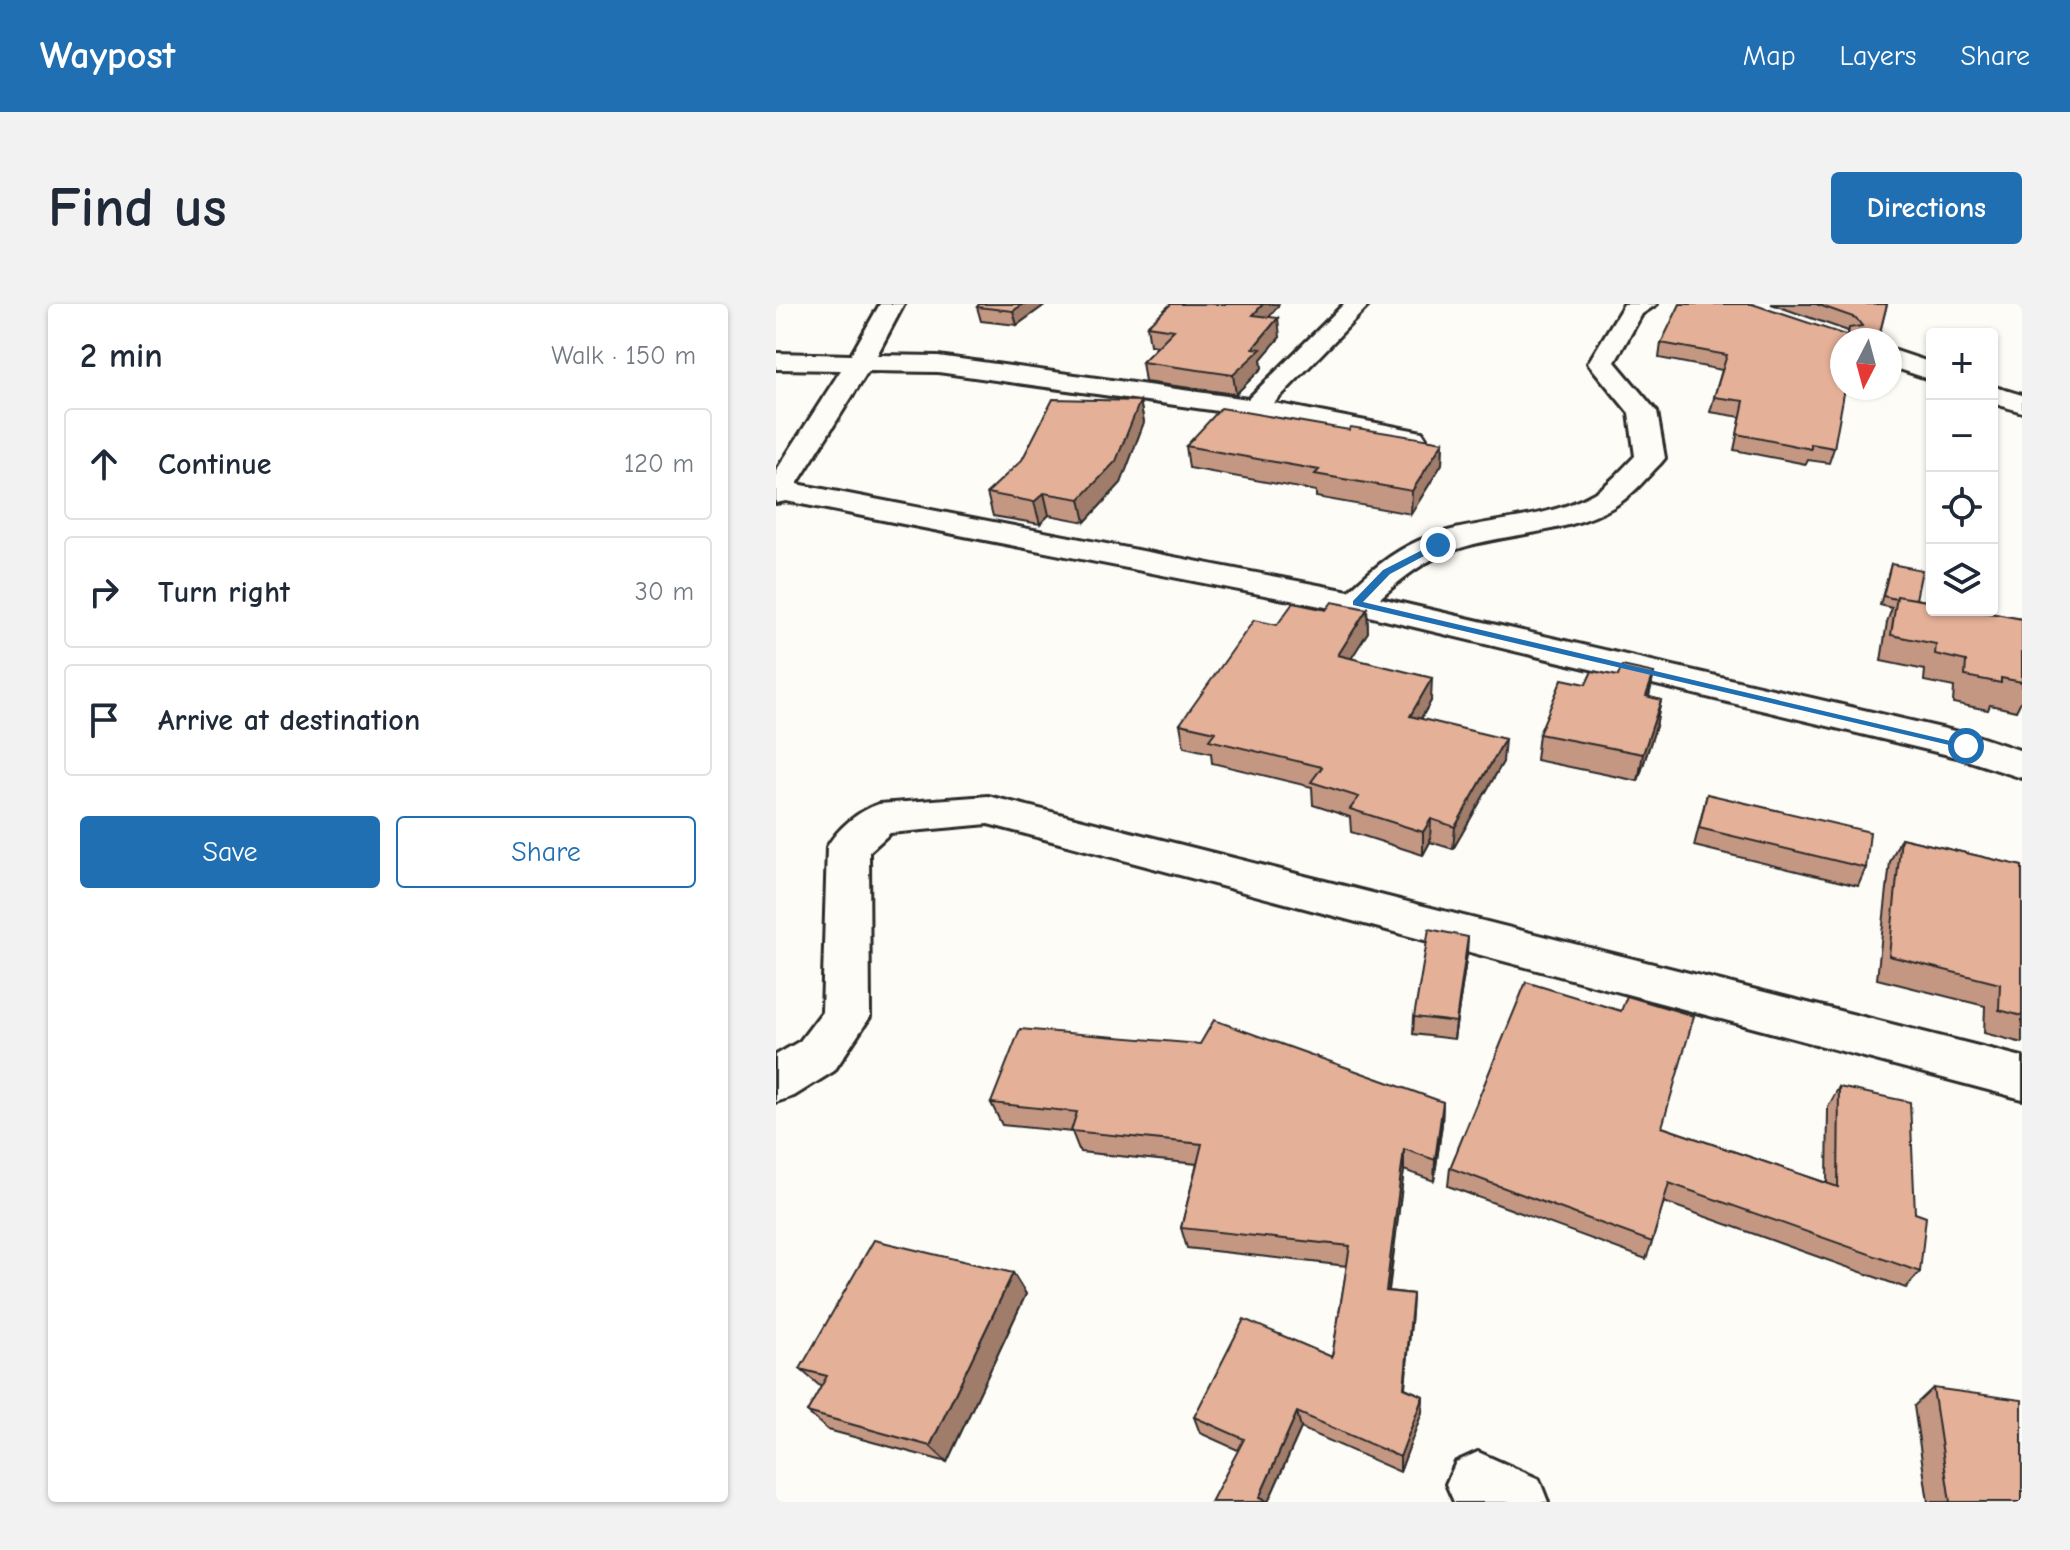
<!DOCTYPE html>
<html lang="en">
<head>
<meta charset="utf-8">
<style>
	:root { --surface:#fff; --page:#f2f2f3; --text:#1f2937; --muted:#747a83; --line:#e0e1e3; --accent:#1f6fb2 }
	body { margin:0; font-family:"Comic Neue",sans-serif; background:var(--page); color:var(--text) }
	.controls { position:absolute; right:24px; top:24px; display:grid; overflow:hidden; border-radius:8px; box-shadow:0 2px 6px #0004 }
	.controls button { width:72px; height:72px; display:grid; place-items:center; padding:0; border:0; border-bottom:2px solid var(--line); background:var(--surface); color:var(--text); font:40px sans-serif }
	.compass { position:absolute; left:1054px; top:24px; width:72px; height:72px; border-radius:50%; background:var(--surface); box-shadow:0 2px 6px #0004; rotate:186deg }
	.stop { position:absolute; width:24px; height:24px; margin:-18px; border:6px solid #1f6fb2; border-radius:50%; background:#fff }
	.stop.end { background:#1f6fb2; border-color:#fff; box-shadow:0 2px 8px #0008 }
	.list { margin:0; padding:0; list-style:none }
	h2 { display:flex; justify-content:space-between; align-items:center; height:104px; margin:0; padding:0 32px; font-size:34px }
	h2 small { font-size:26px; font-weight:400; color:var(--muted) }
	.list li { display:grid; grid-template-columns:52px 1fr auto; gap:24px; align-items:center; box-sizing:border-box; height:112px; margin:0 16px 16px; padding:0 16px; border:2px solid var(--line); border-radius:8px }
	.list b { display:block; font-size:30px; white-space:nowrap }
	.list em { font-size:26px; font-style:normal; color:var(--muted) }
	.actions { display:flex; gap:16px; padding:24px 32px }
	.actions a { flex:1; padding:18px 0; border:2px solid var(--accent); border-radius:8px; text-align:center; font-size:28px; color:var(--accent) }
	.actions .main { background:var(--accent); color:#fff }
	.icon { flex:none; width:44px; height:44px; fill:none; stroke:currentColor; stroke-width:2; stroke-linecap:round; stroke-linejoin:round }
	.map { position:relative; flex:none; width:1246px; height:1198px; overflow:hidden; border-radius:8px }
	header { display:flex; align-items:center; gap:48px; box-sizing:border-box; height:112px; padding:0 40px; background:var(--accent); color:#fff }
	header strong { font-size:38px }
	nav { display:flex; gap:44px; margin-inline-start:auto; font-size:28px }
	.intro { display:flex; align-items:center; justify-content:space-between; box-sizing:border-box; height:192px; padding:0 48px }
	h1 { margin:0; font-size:56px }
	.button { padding:20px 36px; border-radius:8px; background:var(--accent); color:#fff; font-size:28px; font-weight:700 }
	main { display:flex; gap:48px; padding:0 48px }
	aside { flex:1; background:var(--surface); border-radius:8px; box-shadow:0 2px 6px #0004 }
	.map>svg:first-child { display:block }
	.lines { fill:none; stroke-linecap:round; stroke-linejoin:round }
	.minor-casing { stroke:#2b2b2b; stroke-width:6 }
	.minor { fill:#fdfcf7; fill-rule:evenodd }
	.wall { fill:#c49783; stroke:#2b2b2b; stroke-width:2 }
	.shaded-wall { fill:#a07b6a; stroke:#2b2b2b; stroke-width:2 }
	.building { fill:#e4b098; stroke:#2b2b2b; stroke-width:2 }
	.route { fill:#1f6fb2 }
</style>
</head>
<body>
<header>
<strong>Waypost</strong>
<nav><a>Map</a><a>Layers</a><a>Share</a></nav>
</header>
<div class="intro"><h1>Find us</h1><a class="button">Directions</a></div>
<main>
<aside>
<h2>2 min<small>Walk · 150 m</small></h2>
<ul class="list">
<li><svg class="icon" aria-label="ahead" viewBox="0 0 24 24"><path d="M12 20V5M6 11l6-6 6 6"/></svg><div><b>Continue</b></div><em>120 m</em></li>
<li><svg class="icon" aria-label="right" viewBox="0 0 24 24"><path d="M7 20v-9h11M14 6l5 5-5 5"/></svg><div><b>Turn right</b></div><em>30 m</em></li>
<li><svg class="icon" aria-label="arrive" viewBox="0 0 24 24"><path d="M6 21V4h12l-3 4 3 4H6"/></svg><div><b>Arrive at destination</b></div></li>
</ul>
<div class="actions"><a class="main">Save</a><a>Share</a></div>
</aside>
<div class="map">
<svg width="1246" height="1198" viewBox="0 0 1246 1198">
	<rect width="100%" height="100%" fill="#fdfcf7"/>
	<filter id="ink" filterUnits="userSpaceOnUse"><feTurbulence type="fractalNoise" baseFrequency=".0125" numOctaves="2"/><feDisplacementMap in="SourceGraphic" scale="16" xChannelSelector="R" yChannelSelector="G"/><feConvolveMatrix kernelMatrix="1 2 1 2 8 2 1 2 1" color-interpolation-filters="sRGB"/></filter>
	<g filter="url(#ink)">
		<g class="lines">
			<g class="minor-casing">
				<path id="minor" d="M104 0H128L101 51 162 52 472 95 568 0H594L498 99 646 128 650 134 646 140 636 143 478 112 162 68 92 67 21 180 573 287C593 268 615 249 642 237 698 213 764 220 818 189 834 180 846 165 859 152L853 109 812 59 848 0H881L866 10 839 58 881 108 889 154 884 160C870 174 857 191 839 202 785 234 719 227 663 252 641 262 622 278 604 294L1204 433 1246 447V474L1181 453 580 309 10 197 0 199V167L65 66 0 65V49L75 51Z
					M1114 45 1156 59V76L1114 62Z
					M1216 82 1246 91V108L1216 99Z
					M212 492 1246 753V795L212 520 114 529 93 548 94 713 58 767 18 792 0 798V751L24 737 46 708 51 543C62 524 82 507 103 500Z
					M702 1148 763 1175 772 1198H678L670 1180 680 1158Z"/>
			</g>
			<use href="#minor" class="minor"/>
		</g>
		<path class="wall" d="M270 0 241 21 205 17 201 3Z
			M395 0H503L502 2 493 13 504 33 485 55 486 64 460 90 369 78 366 58 382 42 374 41 371 22Z
			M995 0H1111L1102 36H1066L1058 144 1053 159 1032 156 1030 160 958 146 965 113 934 108 946 66 883 54 885 39 1071 32 1072 27Z
			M364 97 368 118 345 179 309 218 273 211 264 220 217 212 211 189Z
			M573 126 667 138 666 160 635 210 540 193V187L413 164 410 142Z
			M1115 260 1140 295 1246 315V395L1240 407 1214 401 1212 406 1177 399 1178 383 1148 377 1149 366 1105 357 1111 318 1116 304 1104 301Z
			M591 305 592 328 575 354 655 397 645 415 727 458 677 545 654 538 647 551 575 528 574 513 537 501 536 483 436 459 435 449 408 443 404 420 501 321 550 306Z
			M878 369 873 393 885 396 880 422 862 477 760 456 763 430 810 380 842 372Z
			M931 490 1090 564 1082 582 918 542Z
			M1125 534 1246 562V739L1208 729 1209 702 1101 675 1114 558Z
			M691 650 678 735 637 730 638 713Z
			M1063 783 1139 909 1144 968 1130 984 888 898 876 938 870 955 672 882 674 864 886 823 1051 879 1052 803Z
			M667 798 666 820 658 877 628 866 613 987 637 990 636 1008 629 1084 647 1092 646 1108 624 1168 525 1124 492 1198 462 1146 424 1129 418 1113 556 1053 571 962 411 944 405 924 421 860 304 848 296 828 226 821 215 799Z
			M237 969 250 990 171 1158 52 1126 31 1108 45 1083 24 1065Z
			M1157 1084 1246 1198H1152L1138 1102Z"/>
		<path class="shaded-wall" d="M247 0H270L241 21 237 7Z
			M487 0H503L502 2 479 30 477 11Z
			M502 14 504 33 485 55 486 64 460 90 457 71 477 44Z
			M364 97 368 118 345 179 309 218 304 195Z
			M667 138 666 160 635 210 636 187Z
			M268 189 273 211 264 220 258 198Z
			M591 305 592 328 563 374 562 351Z
			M878 369 872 395 870 392Z
			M656 374 655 397 633 435 634 412Z
			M885 396 880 422 862 477 867 450Z
			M729 435 727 458 677 545 679 523Z
			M655 515 654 538 647 551V528Z
			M692 633 691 650 678 735 680 718Z
			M667 798 666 820 658 877 659 856Z
			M628 845V866L610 1005V987Z
			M237 969 250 990 171 1158 154 1142Z
			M637 990 636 1008 627 1100 628 1084Z
			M647 1092 646 1108 624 1168V1153Z
			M521 1108 525 1124 492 1198 483 1194Z"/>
		<path class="building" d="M203 0H247L237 7 201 3Z
			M395 0H487L477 11 502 14 477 44 485 45 457 71 366 58 398 26 371 22Z
			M904 0H976L1072 32 1073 24 1086 22 1080 14 1040 0H1111L1102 36H1066V84H1069L1058 144 1035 140V145L961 130 968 97 938 93 951 51 885 39Z
			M277 95 364 97 340 157 304 195 268 189 258 198 211 189 246 156Z
			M445 104 573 126 575 123 667 138 636 187 539 170 543 166 410 142Z
			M1115 260 1146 266 1140 295 1121 292 1120 295 1107 292Z
			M1121 292 1156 298V306H1197L1246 315V378L1225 374V379L1189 372 1190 357 1159 350 1160 340 1115 331Z
			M556 298 591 305 562 351 656 374 634 412 729 435 679 523 655 515 647 528 574 505 583 493 535 478 546 463 433 436 439 428 404 420 478 316 501 321 517 299 550 306Z
			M846 362 878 369 870 392 885 396 867 450 763 430 786 375 810 380 816 367 842 372Z
			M931 490 1094 528 1090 564 923 524Z
			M1125 534 1246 562V712L1223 706 1224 680 1113 652Z
			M653 625 692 633 680 718 638 713Z
			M750 678 845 707 851 692 918 712 886 823 1062 883 1063 783 1134 798 1139 909 1150 913 1144 968 893 879 876 938 674 864Z
			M438 716 667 798 659 856 628 845 610 987 637 990 628 1084 647 1092 624 1153 521 1108 483 1194 492 1198H435L468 1135 418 1113 468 1015 556 1053 574 942 405 924 426 840 295 827 301 808 215 799 244 725 424 740Z
			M98 936 237 969 154 1142 31 1108 51 1072 24 1065Z
			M1157 1084 1246 1096V1198H1174Z"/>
	</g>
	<path class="route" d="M662 238 665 243 614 270 587 298 1196 442 1190 445 577 301V297L607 266Z"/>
</svg>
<div class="controls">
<button>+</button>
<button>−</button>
<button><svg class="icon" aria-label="locate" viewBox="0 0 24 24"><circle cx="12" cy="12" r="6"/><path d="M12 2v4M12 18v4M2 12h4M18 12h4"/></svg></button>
<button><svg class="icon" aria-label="layers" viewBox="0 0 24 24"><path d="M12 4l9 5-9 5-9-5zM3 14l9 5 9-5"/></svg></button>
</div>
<svg class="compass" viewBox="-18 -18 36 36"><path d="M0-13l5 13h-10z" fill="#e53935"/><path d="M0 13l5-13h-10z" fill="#747a83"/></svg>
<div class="stop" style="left:1190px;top:442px"></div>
<div class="stop end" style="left:662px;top:241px"></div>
</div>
</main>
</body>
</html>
